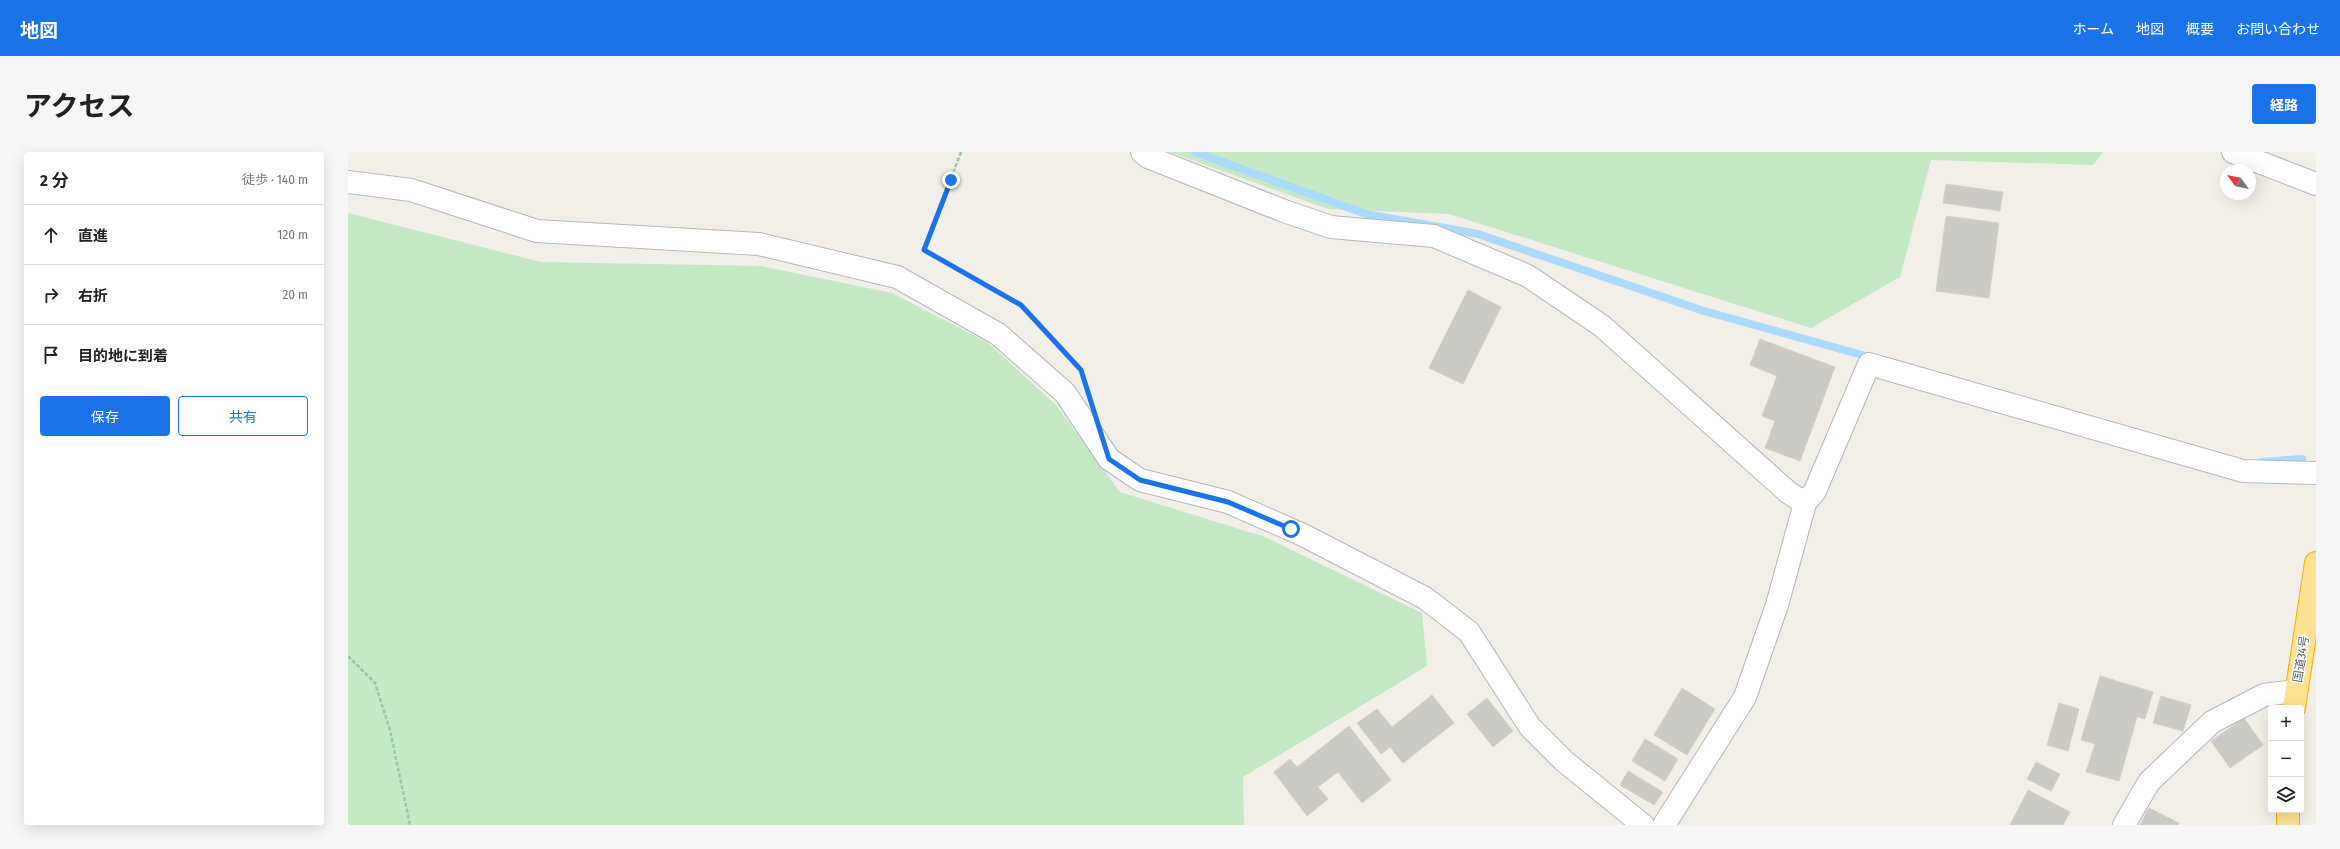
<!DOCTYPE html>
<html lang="ja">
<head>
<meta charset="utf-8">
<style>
	:root { --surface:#fff; --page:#f6f6f6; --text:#222; --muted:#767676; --line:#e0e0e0; --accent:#1a73e8 }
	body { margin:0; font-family:"Fira Sans Condensed","Noto Sans JP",sans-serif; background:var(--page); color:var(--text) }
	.controls { position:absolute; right:12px; bottom:12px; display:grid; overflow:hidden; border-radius:4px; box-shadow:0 4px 16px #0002 }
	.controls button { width:36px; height:36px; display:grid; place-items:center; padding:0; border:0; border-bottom:1px solid var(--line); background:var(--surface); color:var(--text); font:20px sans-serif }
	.compass { position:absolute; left:1872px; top:12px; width:36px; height:36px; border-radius:50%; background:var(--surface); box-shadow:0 4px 16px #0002; rotate:302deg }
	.stop { position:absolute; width:12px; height:12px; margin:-9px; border:3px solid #1a73e8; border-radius:50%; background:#fff }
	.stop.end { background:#1a73e8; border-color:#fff; box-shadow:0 1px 4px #0008 }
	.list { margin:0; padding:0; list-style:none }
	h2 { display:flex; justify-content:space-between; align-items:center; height:52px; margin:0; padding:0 16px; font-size:17px }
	h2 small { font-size:13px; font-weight:400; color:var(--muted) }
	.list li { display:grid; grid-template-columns:26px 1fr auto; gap:12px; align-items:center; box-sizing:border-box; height:60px; padding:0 16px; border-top:1px solid var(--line) }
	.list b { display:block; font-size:15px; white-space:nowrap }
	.list em { font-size:13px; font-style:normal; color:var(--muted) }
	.actions { display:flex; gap:8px; padding:12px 16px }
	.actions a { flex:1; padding:9px 0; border:1px solid var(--accent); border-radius:4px; text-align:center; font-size:14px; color:var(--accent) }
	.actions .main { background:var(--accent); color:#fff }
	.icon { flex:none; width:22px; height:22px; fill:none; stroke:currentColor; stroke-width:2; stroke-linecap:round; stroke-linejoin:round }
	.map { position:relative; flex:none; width:1968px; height:673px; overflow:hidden; border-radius:4px }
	header { display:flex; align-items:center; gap:24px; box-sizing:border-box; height:56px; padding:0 20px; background:var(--accent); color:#fff }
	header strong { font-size:19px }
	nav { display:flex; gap:22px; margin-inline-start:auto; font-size:14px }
	.intro { display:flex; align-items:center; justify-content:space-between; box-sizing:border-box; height:96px; padding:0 24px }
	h1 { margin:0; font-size:28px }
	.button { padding:10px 18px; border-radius:4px; background:var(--accent); color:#fff; font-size:14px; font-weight:700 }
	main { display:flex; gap:24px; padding:0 24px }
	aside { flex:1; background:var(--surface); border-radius:4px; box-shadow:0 4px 16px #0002 }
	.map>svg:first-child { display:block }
	.green { fill:#c5e8c5 }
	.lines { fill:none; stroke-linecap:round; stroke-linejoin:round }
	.stream { stroke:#aadaff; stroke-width:8 }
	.building { fill:#cccac5; stroke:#d6d1c6 }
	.street-casing { stroke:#b5b8bc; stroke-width:24 }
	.highway-casing { stroke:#f9ab00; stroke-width:24 }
	.path { stroke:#9cc7a9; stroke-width:2.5; stroke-dasharray:4 2; stroke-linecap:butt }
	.street { stroke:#fff; stroke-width:22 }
	.highway { stroke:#fde293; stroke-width:22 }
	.route { stroke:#1a73e8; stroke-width:5 }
	.labels { text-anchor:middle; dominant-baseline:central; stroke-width:3; stroke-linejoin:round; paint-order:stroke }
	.street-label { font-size:12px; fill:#5f6368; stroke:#fff }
</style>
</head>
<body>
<header>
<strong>地図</strong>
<nav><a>ホーム</a><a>地図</a><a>概要</a><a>お問い合わせ</a></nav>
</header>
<div class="intro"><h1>アクセス</h1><a class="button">経路</a></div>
<main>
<aside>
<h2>2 分<small>徒歩 · 140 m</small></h2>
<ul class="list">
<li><svg class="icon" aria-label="ahead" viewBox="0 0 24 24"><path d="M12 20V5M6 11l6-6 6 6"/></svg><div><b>直進</b></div><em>120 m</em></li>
<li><svg class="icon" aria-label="right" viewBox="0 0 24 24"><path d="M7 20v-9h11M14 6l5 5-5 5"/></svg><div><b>右折</b></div><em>20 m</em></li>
<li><svg class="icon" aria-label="arrive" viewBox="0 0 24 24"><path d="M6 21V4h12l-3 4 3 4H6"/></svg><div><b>目的地に到着</b></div></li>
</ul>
<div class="actions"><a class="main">保存</a><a>共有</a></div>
</aside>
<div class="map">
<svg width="1968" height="673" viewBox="0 0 1968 673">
	<rect width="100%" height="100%" fill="#f1efe8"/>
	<path class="green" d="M822 0H1755L1745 13 1583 8 1552 125 1463 176 1101 62 980 57Z
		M0 61 193 110 413 114 544 141 639 190 708 253 772 340 917 385 1074 461 1079 514 895 625 896 673H0Z"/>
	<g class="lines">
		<path class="stream" d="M847 0 1018 62 1130 82 1356 159 1525 206
			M1914 310 1954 307"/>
	</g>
	<path class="building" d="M1598 32 1655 40 1652 59 1595 51Z
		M1598 64 1651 71 1641 146 1588 139Z
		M1120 138 1153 155 1115 232 1081 216Z
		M1412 187 1487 215 1452 309 1417 296 1427 269 1414 264 1429 224 1402 213Z
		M1752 524 1805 540 1797 567 1789 565 1771 629 1738 620 1747 592 1733 588Z
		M1334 536 1367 557 1339 603 1306 583Z
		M1084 543 1106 571 1055 611 1042 595 1033 602 1009 571 1029 557 1044 575Z
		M1813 544 1843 553 1835 579 1805 571Z
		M1139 546 1165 579 1145 595 1119 562Z
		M1711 551 1731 557 1720 599 1699 593Z
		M1896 566 1915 593 1882 616 1863 589Z
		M1001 574 1043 628 1014 651 990 620 970 635 980 647 959 664 926 620 942 607 949 615Z
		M1297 587 1330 607 1317 629 1284 609Z
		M1688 610 1712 622 1703 639 1679 627Z
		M1280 619 1315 640 1306 653 1272 633Z
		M1680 638 1722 660 1715 673H1662Z
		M1801 656 1831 671 1830 673H1792Z"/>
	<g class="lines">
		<g class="street-casing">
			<path id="street" d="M794 0 800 5 936 59 983 75 1086 84 1180 124 1254 174 1441 341 1457 351
				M1885 0 1968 32
				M0 30 63 38 189 79 411 92 549 125 650 182 717 241 761 307 792 328 880 350 955 383 1077 446 1121 480 1182 575 1216 609 1295 673
				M1316 673 1397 545 1429 453 1457 351 1467 339 1521 212 1895 319 1968 321
				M1776 673 1801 630 1864 570 1916 543 1947 539"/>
		</g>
		<g class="highway-casing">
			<path id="highway" d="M1946 556 1968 411
				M1940 673V658"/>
		</g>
		<path class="path" d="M613 0 576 98 673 153 730 216
			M0 504 27 531 42 578 62 673"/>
		<use href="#street" class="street"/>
		<use href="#highway" class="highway"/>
	</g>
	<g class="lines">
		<path class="route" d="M603 28 576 98 673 153 733 218 761 307 792 328 880 350 943 377"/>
	</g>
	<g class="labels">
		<g class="street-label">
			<text transform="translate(1953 507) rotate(-81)">国道34号</text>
		</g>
	</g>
</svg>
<div class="controls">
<button>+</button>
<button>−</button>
<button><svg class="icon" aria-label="layers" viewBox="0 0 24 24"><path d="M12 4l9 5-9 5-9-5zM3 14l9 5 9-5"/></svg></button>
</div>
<svg class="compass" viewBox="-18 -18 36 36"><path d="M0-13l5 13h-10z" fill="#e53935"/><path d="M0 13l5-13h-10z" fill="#767676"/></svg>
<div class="stop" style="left:943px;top:377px"></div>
<div class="stop end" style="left:603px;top:28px"></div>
</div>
</main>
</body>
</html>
